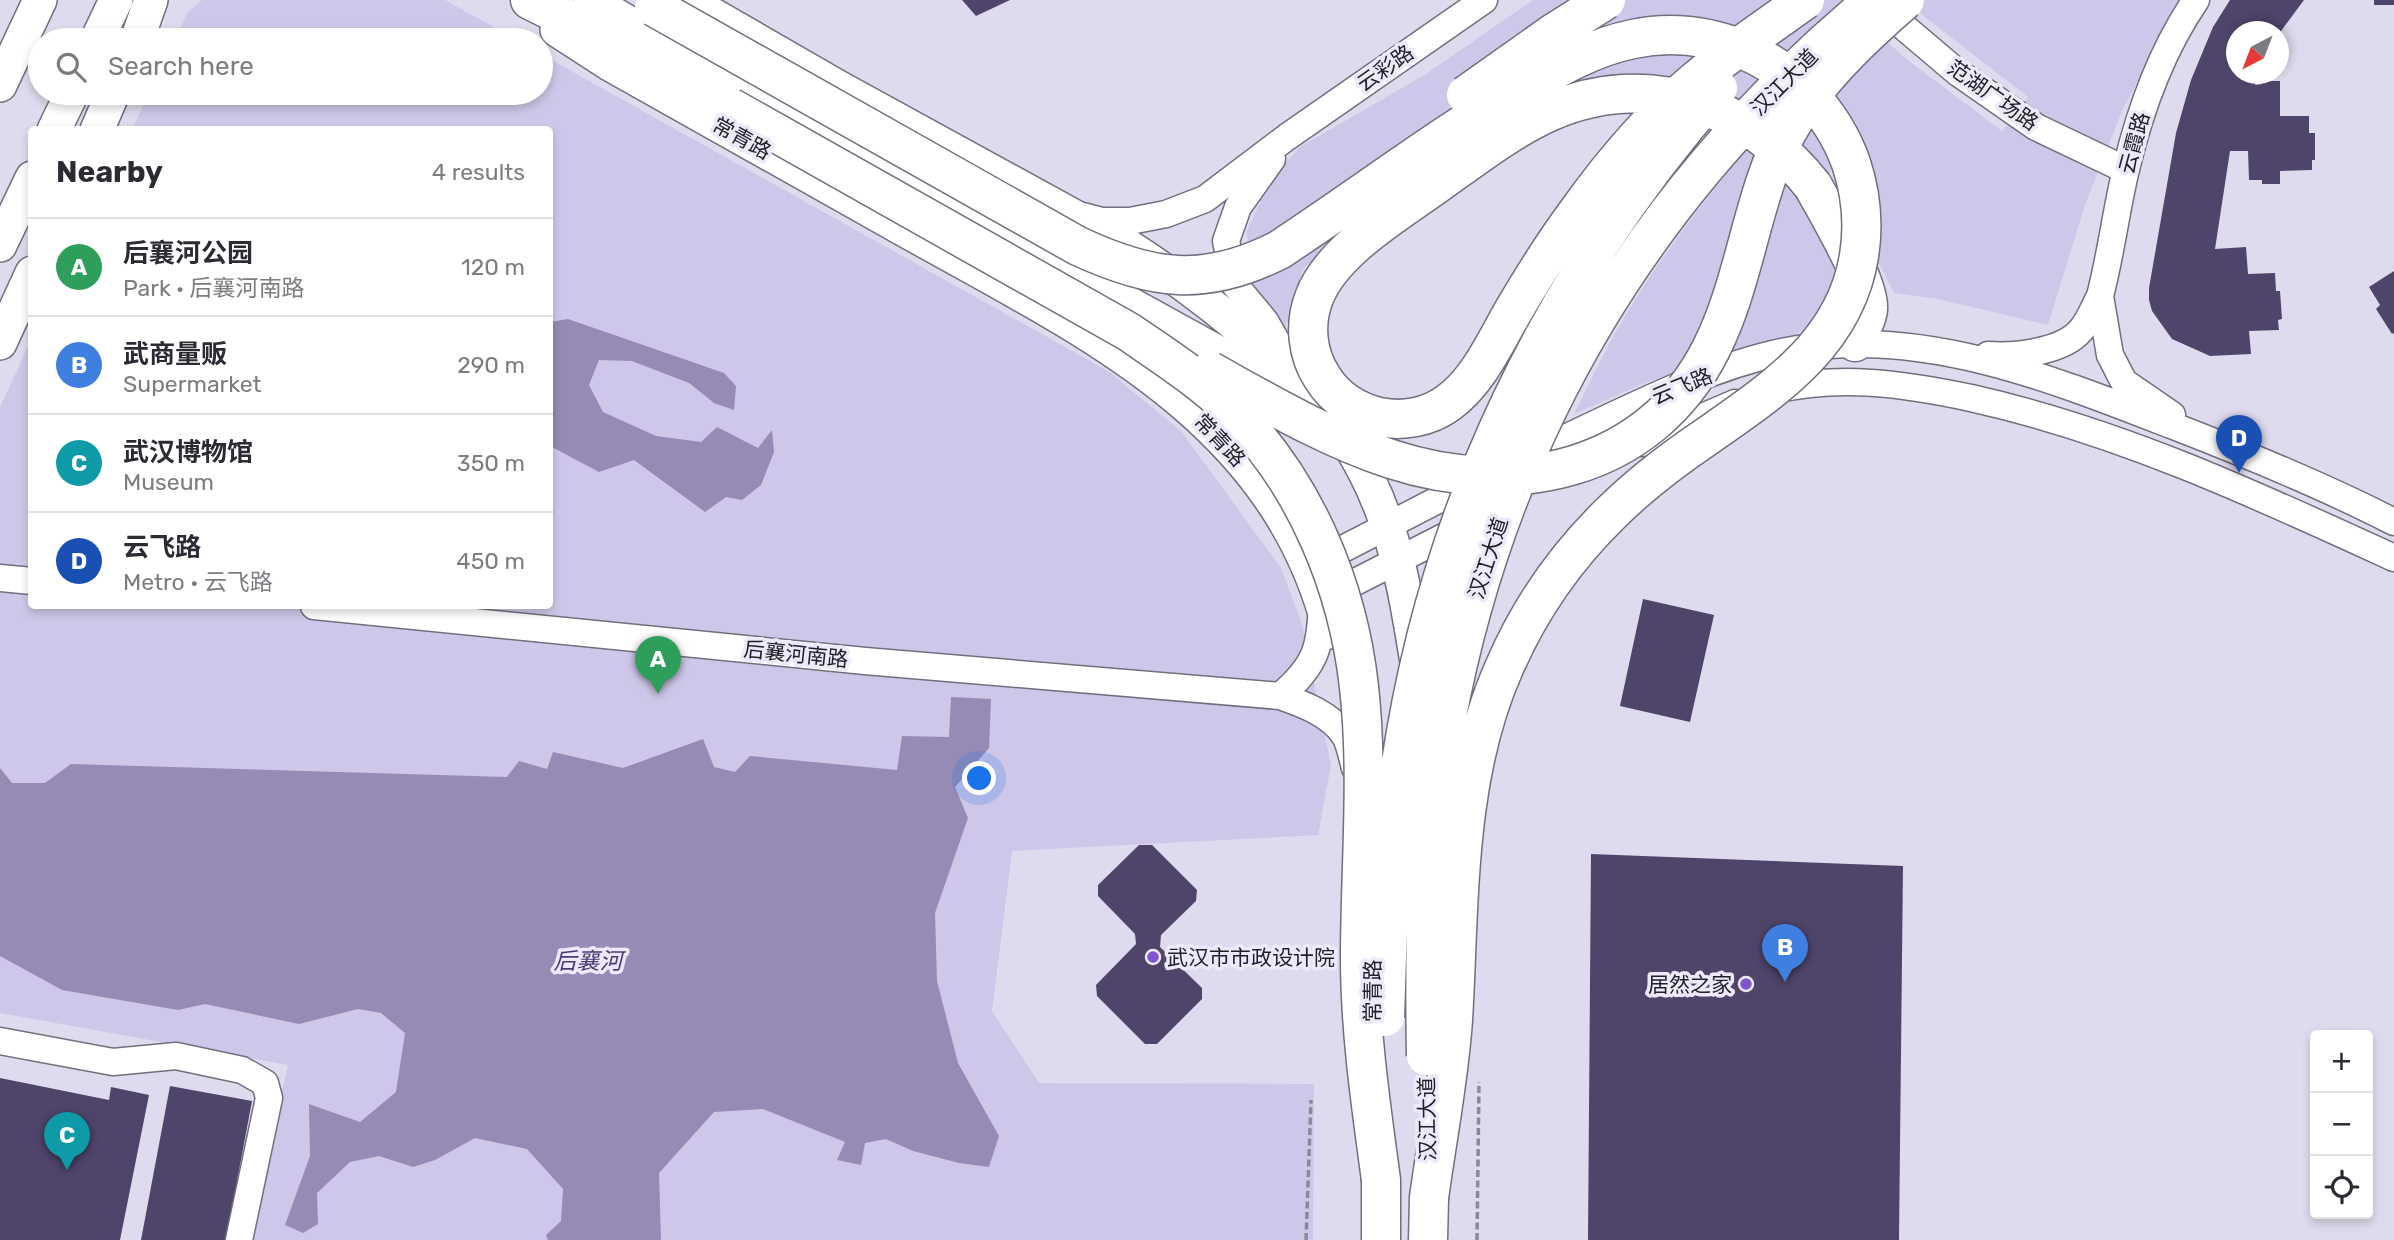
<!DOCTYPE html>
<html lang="en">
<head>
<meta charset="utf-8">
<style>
	:root { --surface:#fff; --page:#f2f2f3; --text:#2b2b33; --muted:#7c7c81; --line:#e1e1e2; --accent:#b45309 }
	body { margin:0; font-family:Rubik,"Noto Sans SC",sans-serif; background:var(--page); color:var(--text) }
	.controls { position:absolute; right:21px; bottom:21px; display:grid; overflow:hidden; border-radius:7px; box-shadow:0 4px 10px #0003 }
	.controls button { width:63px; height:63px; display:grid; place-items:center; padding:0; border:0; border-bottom:2px solid var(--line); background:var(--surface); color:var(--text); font:35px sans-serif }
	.compass { position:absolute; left:2226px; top:21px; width:63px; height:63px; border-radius:50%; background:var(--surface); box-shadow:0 4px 10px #0003; rotate:222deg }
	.you { position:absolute; left:980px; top:779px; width:24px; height:24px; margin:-18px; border:5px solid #fff; border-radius:50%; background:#1a73e8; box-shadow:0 0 0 10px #1a73e833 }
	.badge { display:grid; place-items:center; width:46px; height:46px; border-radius:50%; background:var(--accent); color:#fff; font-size:23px; font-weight:700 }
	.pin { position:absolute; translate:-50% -58px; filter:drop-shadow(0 2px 4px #0008) }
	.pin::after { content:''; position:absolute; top:37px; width:24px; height:21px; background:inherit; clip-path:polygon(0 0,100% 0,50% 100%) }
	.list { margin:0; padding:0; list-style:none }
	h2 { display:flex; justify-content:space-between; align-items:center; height:91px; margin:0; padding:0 28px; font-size:30px }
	h2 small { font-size:23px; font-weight:400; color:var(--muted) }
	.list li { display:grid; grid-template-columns:46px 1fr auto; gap:21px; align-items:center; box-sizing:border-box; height:98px; padding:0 28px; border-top:2px solid var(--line) }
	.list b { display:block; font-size:26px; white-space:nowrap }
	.list p { margin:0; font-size:23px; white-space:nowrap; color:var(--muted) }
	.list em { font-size:23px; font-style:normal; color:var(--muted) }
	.icon { flex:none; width:38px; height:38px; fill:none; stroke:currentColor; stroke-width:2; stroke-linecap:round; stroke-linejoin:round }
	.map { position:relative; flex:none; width:2394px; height:1240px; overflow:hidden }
	.search { position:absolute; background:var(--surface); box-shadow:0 4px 10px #0003; left:28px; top:28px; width:525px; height:77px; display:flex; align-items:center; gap:18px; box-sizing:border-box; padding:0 24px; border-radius:38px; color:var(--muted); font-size:26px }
	.panel { position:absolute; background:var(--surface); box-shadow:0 4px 10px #0003; left:28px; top:126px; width:525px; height:483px; border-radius:7px }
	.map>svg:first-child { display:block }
	.green { fill:#cfc7e9 }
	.water { fill:#958bb5 }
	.building { fill:#4f456b }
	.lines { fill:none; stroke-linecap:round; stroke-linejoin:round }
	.minor-casing { stroke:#726e7e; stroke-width:29 }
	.major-casing { stroke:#726e7e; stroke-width:36 }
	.highway-casing { stroke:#726e7e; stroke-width:41 }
	.path { stroke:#8b8895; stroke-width:3.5; stroke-dasharray:7 3.5; stroke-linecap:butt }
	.minor { stroke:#fff; stroke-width:26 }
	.major { stroke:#fff; stroke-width:33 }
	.highway { stroke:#fff; stroke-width:38 }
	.highway-bridge-casing { stroke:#726e7e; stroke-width:41; stroke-linecap:butt }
	.highway-bridge { stroke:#fff; stroke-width:38 }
	.poi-dot { fill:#8056d0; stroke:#ede8fb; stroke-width:2.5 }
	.labels { text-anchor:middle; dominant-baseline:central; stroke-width:7; stroke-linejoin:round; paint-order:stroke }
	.street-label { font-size:21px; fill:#222027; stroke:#ede8fb }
	.poi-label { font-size:21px; fill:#222027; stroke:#ede8fb; text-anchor:start }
	.water-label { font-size:23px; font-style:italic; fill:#4c3b73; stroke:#ede8fb }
</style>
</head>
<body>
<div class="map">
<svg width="2394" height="1240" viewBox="0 0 2394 1240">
	<rect width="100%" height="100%" fill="#dfdbee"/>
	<path class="green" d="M202 0H445L517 40H174L188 12Z
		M1533 0H1842L1905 58 2002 131 2028 97 1921 14 1907 0H2181L2122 111 2085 205 2048 325 1938 299 1894 293 1832 170 1796 195 1833 254 1835 285 1815 323 1786 340 1741 349 1645 383 1574 414C1587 388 1599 362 1613 337 1650 271 1696 210 1744 153L1671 87 1642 75 1607 77 1559 86 1366 211 1303 269 1284 332 1251 286 1247 231 1270 180 1300 147 1426 74Z
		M541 54 1108 371 1181 431 1281 568 1302 624 1331 765 1318 835 1012 851 992 1011 1039 1083 1314 1084 1313 1240H249L288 1065 0 1013V407L31 340 32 606H550V130L132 129 149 93H541Z"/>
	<path class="water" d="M568 319 724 373 736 386 734 410 714 403 689 383 632 361 599 360 589 385 603 412 656 436 701 442 717 427 758 448 772 430 774 452 761 485 742 500 726 497 705 512 634 460 599 472 550 446V322Z
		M951 697 991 699 989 748 955 787 968 818 935 913 937 981 958 1063 999 1136 989 1167 959 1163 913 1151 886 1139 865 1143 861 1165 837 1160 845 1142 763 1109 714 1112 659 1173 661 1240H548L546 1235 561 1221 563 1189 527 1149 475 1138 435 1160 413 1167 379 1156 350 1162 317 1193 318 1224 303 1233 285 1225 310 1156 309 1104 360 1122 396 1092 405 1033 381 1013 358 1009 299 1024 205 1004 178 1010 62 990 0 956V768L12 783H45L71 764 507 777 519 761 547 769 553 752 623 768 703 739 714 767 735 772 750 756 897 770 902 736 949 737Z"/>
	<path class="building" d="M962 0H1010L976 16Z
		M2230 0H2304L2278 35V32H2236V74H2259L2255 85 2262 84V81H2280V116H2309V133H2315V160H2312V170L2280 171V184H2262V180H2249L2248 151H2230L2215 249 2246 247 2248 274 2275 273 2276 291H2280L2282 319 2278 320 2279 330 2249 331 2251 354 2210 356 2172 339 2152 311 2149 300V288L2176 133 2191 80 2213 27Z
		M2374 0H2394V5H2374Z
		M2394 271V333L2392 334 2376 309 2380 305 2369 287Z
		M1643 599 1714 615 1690 722 1620 706Z
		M1139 845H1152L1197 890 1196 901 1161 935 1160 947 1202 988V999L1157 1044H1145L1097 996 1096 985 1136 944 1135 934 1098 896V885Z
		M1591 854 1903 866 1899 1240H1588Z
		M0 1078 109 1100 111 1087 149 1095 120 1240H0Z
		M170 1086 252 1101 226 1240H141Z"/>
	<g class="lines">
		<g class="minor-casing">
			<path id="minor" d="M1878 5 1957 72 2036 127 2126 170
				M1272 159 1238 207 1226 241 1235 285 1265 321 1289 363
				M1083 216 1102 221H1130L1166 214 1205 199 1287 137 1484 0
				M2100 296C2111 254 2116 211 2126 169 2140 110 2161 51 2196 0
				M1988 355C2014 357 2063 352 2081 330 2089 321 2094 307 2100 296L2110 355 2124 382 2172 415
				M1771 391C1838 374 1905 384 1971 398 2119 431 2257 495 2394 558
				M1642 443 1735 403
				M1523 458C1609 419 1710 362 1803 348 1929 329 2055 380 2171 425 2246 454 2322 485 2394 522
				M1314 564 1482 477
				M0 578 32 581
				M314 606 865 661 1280 696C1303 704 1331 714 1345 736 1350 745 1352 758 1355 768
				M1280 696C1317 665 1321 646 1322 599L1467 525
				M0 1041 113 1062 176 1056 242 1070 265 1083 269 1098 239 1240"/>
		</g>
		<g class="major-casing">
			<path id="major" d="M590 0 749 94 1217 352 1280 391
				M687 0 838 87 1126 245C1167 271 1205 299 1242 330 1260 346 1281 361 1298 379 1338 421 1370 472 1388 528 1403 573 1410 621 1418 668
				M557 30 608 63C710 120 811 177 912 234 1087 332 1277 419 1330 632
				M97 40 116 0
				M137 40 151 0
				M0 85 40 0
				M54 130 72 93
				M97 130 113 93
				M0 245 32 178
				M0 343 32 273"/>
		</g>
		<g class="highway-casing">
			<path id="highway" d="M530 0 596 33 730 107
				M1813 186C1828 213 1867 278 1868 306 1869 317 1859 332 1855 342
				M1381 1240V1180
				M1428 1240 1429 1198"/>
		</g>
		<path class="path" d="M1306 1240 1311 1100
			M1477 1240 1479 1082"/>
		<use href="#minor" class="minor"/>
		<use href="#major" class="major"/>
		<use href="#highway" class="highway"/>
		<g class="highway-bridge-casing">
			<path id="highway-bridge" d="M1805 0C1768 27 1729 52 1694 82 1651 118 1612 164 1579 210 1556 241 1535 274 1515 308 1496 340 1479 381 1448 403 1408 432 1348 420 1322 377 1307 354 1304 324 1314 298 1330 254 1390 217 1427 191 1466 164 1505 132 1549 112 1647 69 1749 105 1813 186
				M654 7 1078 246C1151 280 1204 288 1279 250 1360 197 1438 137 1522 88 1557 68 1593 47 1633 39 1670 31 1709 36 1744 50 1794 71 1833 113 1851 163 1861 193 1864 225 1859 256 1845 344 1773 390 1706 437 1672 460 1639 485 1610 514 1565 558 1529 610 1504 668 1455 778 1460 903 1453 1020 1449 1079 1437 1139 1429 1198
				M1466 95 1555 32 1606 0
				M730 107 1129 332C1165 357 1203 381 1234 412 1306 485 1348 587 1359 687 1369 777 1360 868 1360 958 1360 1032 1371 1106 1381 1180
				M1210 371C1268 403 1327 438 1391 459 1513 499 1649 472 1711 349 1737 298 1747 237 1765 183 1789 106 1846 51 1905 0
				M1385 1017C1388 932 1389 847 1401 763 1439 508 1549 282 1718 88
				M1426 1056C1424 945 1425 830 1446 721 1500 430 1646 189 1874 0"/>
		</g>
		<use href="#highway-bridge" class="highway-bridge"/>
	</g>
	<g class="poi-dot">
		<circle cx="1153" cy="957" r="7"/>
		<circle cx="1746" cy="984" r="7"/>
	</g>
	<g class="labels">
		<g class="street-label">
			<text transform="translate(1385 68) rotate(-35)">云彩路</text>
			<text transform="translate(1784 82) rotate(-45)">汉江大道</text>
			<text transform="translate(1993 95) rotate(35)">范湖广场路</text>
			<text transform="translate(742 138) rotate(29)">常青路</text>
			<text transform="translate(2134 143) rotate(-75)">云霞路</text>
			<text transform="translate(1682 386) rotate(-22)">云飞路</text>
			<text transform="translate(1220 440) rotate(47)">常青路</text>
			<text transform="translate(1488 558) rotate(-72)">汉江大道</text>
			<text transform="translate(796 654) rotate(6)">后襄河南路</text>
			<text transform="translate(1372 991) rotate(-90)">常青路</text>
			<text transform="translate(1427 1119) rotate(-91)">汉江大道</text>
		</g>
		<g class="poi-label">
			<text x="1167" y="957">武汉市市政设计院</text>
			<text x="1732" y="984" text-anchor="end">居然之家</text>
		</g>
		<g class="water-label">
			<text x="588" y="961">后襄河</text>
		</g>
	</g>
</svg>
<div class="controls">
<button>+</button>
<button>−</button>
<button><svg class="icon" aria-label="locate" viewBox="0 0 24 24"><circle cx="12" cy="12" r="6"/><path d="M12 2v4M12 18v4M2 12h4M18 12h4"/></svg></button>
</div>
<svg class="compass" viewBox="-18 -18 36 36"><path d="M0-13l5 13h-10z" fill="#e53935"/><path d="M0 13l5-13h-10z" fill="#7c7c81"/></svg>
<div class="you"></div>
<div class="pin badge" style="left:658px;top:694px;background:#2e9e5b">A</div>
<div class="pin badge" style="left:1785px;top:982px;background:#3f7fe0">B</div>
<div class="pin badge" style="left:67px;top:1170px;background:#0f9aa8">C</div>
<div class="pin badge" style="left:2239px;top:473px;background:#1a4fb4">D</div>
<div class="search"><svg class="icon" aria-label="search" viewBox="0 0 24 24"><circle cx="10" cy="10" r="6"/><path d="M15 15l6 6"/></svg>Search here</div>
<section class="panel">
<h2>Nearby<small>4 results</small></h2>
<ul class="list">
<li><span class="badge" style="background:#2e9e5b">A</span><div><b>后襄河公园</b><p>Park · 后襄河南路</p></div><em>120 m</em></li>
<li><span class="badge" style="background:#3f7fe0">B</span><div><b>武商量贩</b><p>Supermarket</p></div><em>290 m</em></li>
<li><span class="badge" style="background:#0f9aa8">C</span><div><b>武汉博物馆</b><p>Museum</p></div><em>350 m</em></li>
<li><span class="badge" style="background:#1a4fb4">D</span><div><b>云飞路</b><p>Metro · 云飞路</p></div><em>450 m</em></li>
</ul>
</section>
</div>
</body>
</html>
